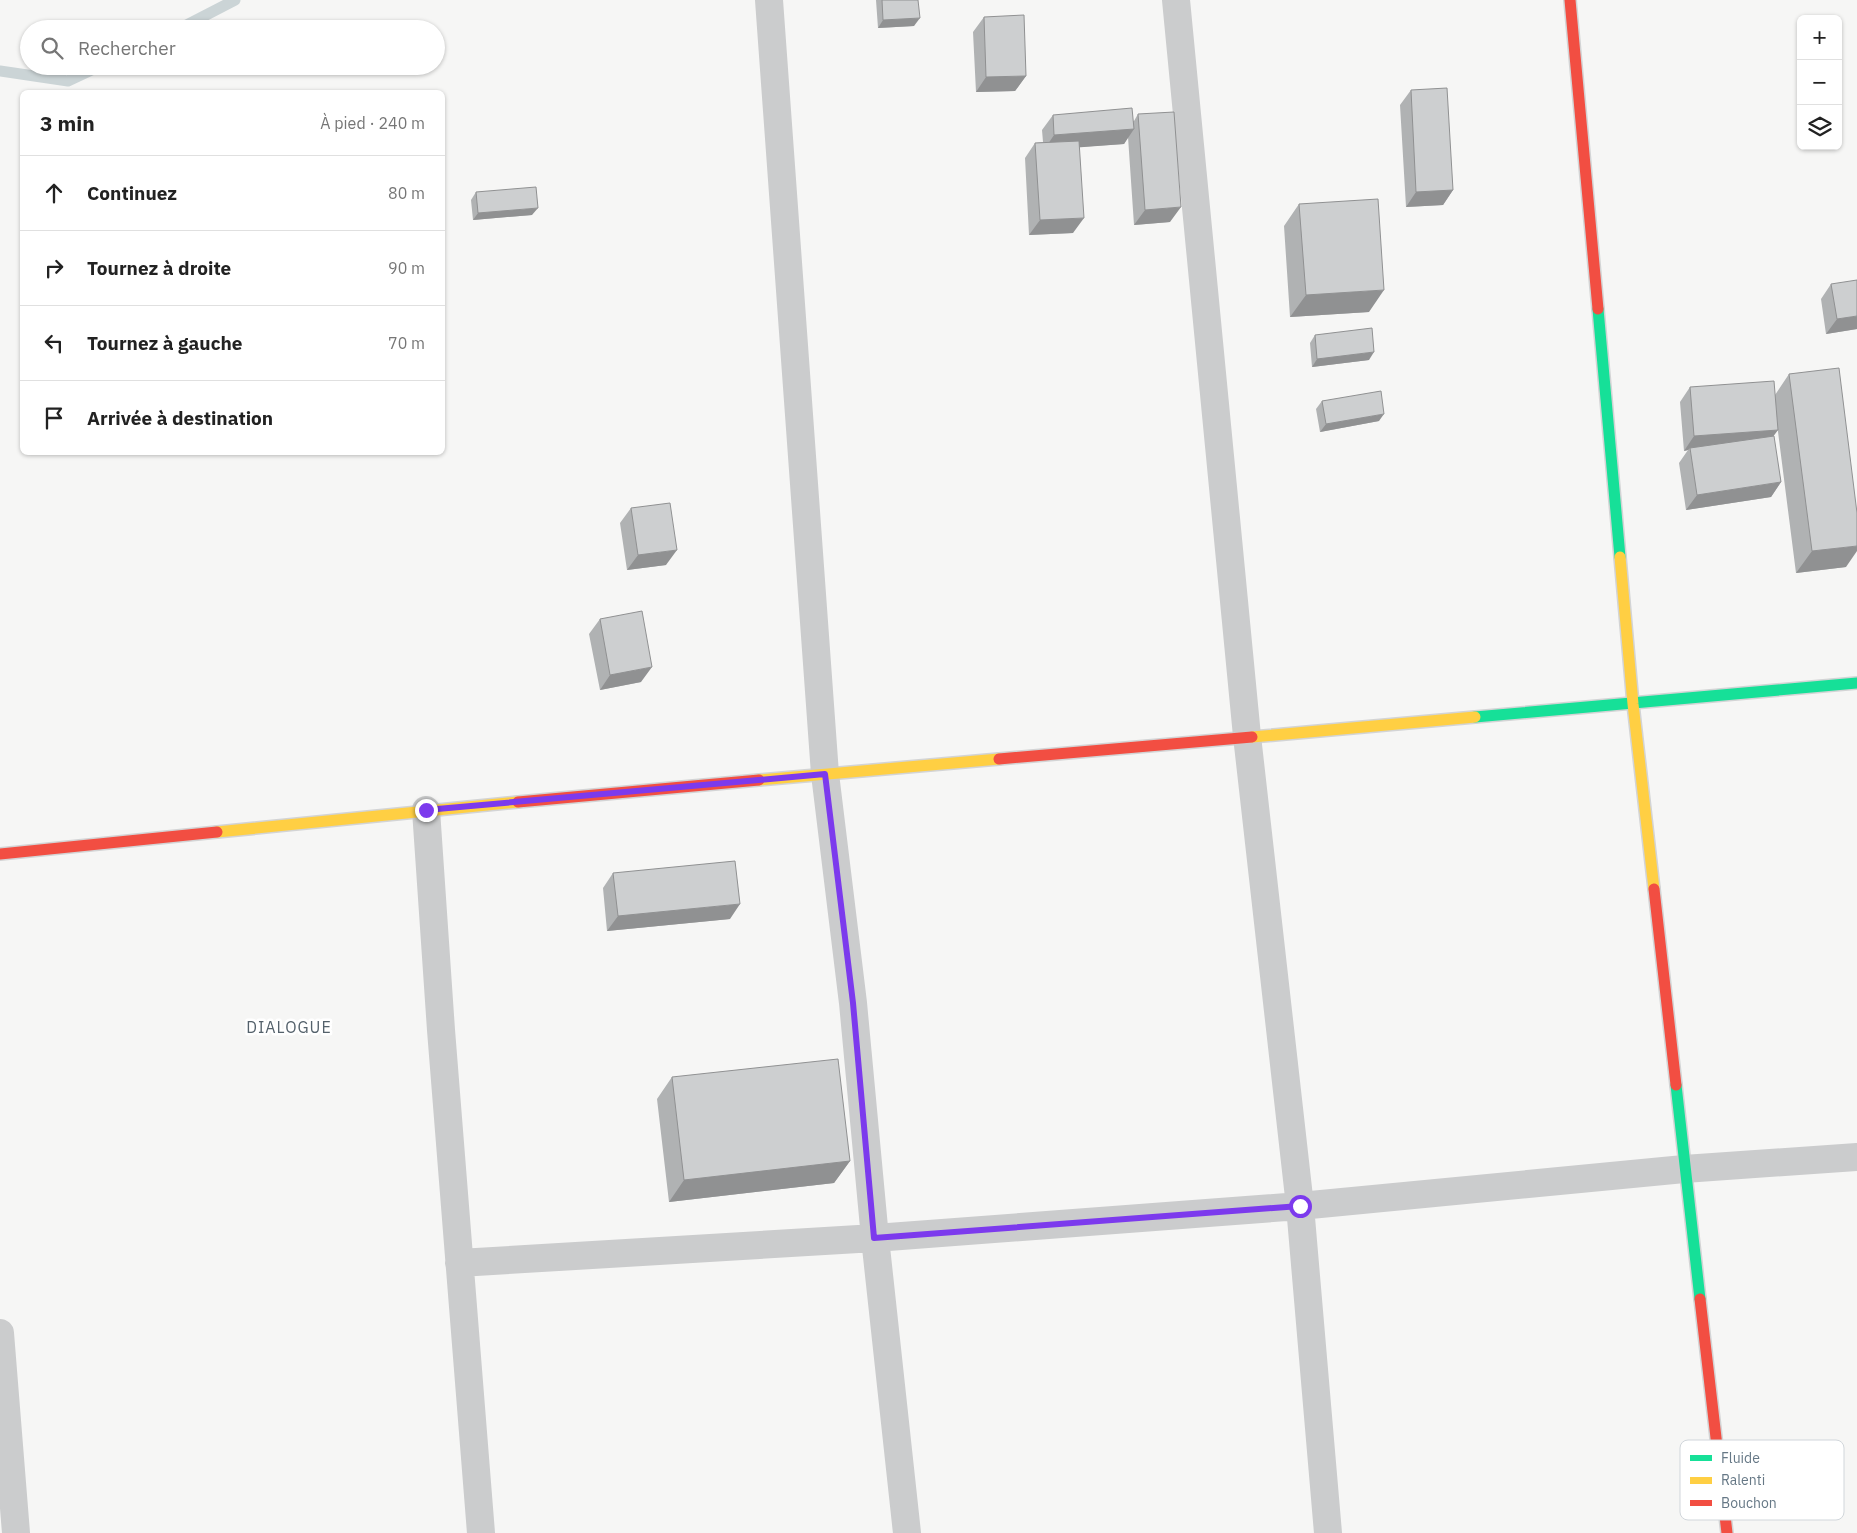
<!DOCTYPE html>
<html lang="fr">
<head>
<meta charset="utf-8">
<style>
	:root { --surface:#fff; --page:#f6f6f6; --text:#222; --muted:#767676; --line:#e0e0e0 }
	body { margin:0; font-family:"IBM Plex Sans",sans-serif; background:var(--page); color:var(--text) }
	.controls { position:absolute; right:15px; top:15px; display:grid; overflow:hidden; border-radius:8px; box-shadow:0 1px 4px #0004 }
	.controls button { width:45px; height:45px; display:grid; place-items:center; padding:0; border:0; border-bottom:1px solid var(--line); background:var(--surface); color:var(--text); font:25px sans-serif }
	.stop { position:absolute; width:15px; height:15px; margin:-11px; border:4px solid #7c3aed; border-radius:50%; background:#fff }
	.stop.end { background:#7c3aed; border-color:#fff; box-shadow:0 1px 5px #0008 }
	.list { margin:0; padding:0; list-style:none }
	h2 { display:flex; justify-content:space-between; align-items:center; height:65px; margin:0; padding:0 20px; font-size:21px }
	h2 small { font-size:16px; font-weight:400; color:var(--muted) }
	.list li { display:grid; grid-template-columns:32px 1fr auto; gap:15px; align-items:center; box-sizing:border-box; height:75px; padding:0 20px; border-top:1px solid var(--line) }
	.list b { display:block; font-size:19px; white-space:nowrap }
	.list em { font-size:16px; font-style:normal; color:var(--muted) }
	.icon { flex:none; width:28px; height:28px; fill:none; stroke:currentColor; stroke-width:2; stroke-linecap:round; stroke-linejoin:round }
	.map { position:relative; flex:none; width:1857px; height:1533px; overflow:hidden }
	.search { position:absolute; background:var(--surface); box-shadow:0 1px 4px #0004; left:20px; top:20px; width:425px; height:55px; display:flex; align-items:center; gap:12px; box-sizing:border-box; padding:0 18px; border-radius:28px; color:var(--muted); font-size:19px }
	.panel { position:absolute; background:var(--surface); box-shadow:0 1px 4px #0004; left:20px; top:90px; width:425px; height:365px; border-radius:8px }
	.map>svg:first-child { display:block }
	.lines { fill:none; stroke-linecap:round; stroke-linejoin:round }
	.stream { stroke:#cbd4d6; stroke-width:11 }
	.fast-casing { stroke:#d3d4d5; stroke-width:14 }
	.slow-casing { stroke:#d3d4d5; stroke-width:14 }
	.jam-casing { stroke:#d3d4d5; stroke-width:14 }
	.street { stroke:#cbcccd; stroke-width:28 }
	.fast { stroke:#16e098; stroke-width:11 }
	.slow { stroke:#ffcf43; stroke-width:11 }
	.jam { stroke:#f24e42; stroke-width:11 }
	.wall { fill:#b0b2b3 }
	.shaded-wall { fill:#909192 }
	.building { fill:#cdcfd0; stroke:#909192 }
	.route { stroke:#7c3aed; stroke-width:6 }
	.labels { text-anchor:middle; dominant-baseline:central; stroke-width:5; stroke-linejoin:round; paint-order:stroke }
	.quarter-label { font-size:16px; letter-spacing:1px; fill:#54616b; stroke:#fff }
	.key { fill:#fff; stroke:#d1d6db; stroke-width:1 }
	.key-label { font-size:14px; fill:#667886 }
</style>
</head>
<body>
<div class="map">
<svg width="1857" height="1533" viewBox="0 0 1857 1533">
	<rect width="100%" height="100%" fill="#f6f6f5"/>
	<g class="lines">
		<path class="stream" d="M179 29 235 0
			M0 71 68 81 100 66"/>
		<g class="fast-casing">
			<path id="fast" d="M1598 309 1620 557
				M1475 717 1857 683
				M1676 1085 1700 1299"/>
		</g>
		<g class="slow-casing">
			<path id="slow" d="M1620 557 1633 704 1654 889
				M1252 737 1475 717
				M759 780 999 759
				M217 832 518 802"/>
		</g>
		<g class="jam-casing">
			<path id="jam" d="M1570 0 1598 309
				M999 759 1252 737
				M518 802 759 780
				M0 854 217 832
				M1654 889 1676 1085
				M1700 1299 1727 1533"/>
		</g>
		<path class="street" d="M769 0 825 774 853 1003 875 1238 907 1533
			M1176 0 1247 736 1300 1206 1328 1533
			M426 810 441 1030 481 1533
			M459 1263 875 1238 1300 1206 1684 1169 1857 1157
			M0 1333 16 1533"/>
		<use href="#fast" class="fast"/>
		<use href="#slow" class="slow"/>
		<use href="#jam" class="jam"/>
	</g>
	<path class="wall" d="M876 0H918L914 26 878 28Z
		M984 17 1026 76 1015 91 976 92 973 32Z
		M1411 90 1453 190 1443 205 1406 207 1400 105Z
		M1138 114 1170 222 1134 225 1128 137 1124 144 1079 147 1073 233 1029 235 1025 158 1035 143 1043 142 1042 130 1053 115 1134 121Z
		M476 192 532 215 473 220 471 200Z
		M1299 204 1369 312 1290 317 1284 226Z
		M1831 284 1857 329 1826 334 1821 299Z
		M1315 335 1369 360 1312 367 1310 343Z
		M1789 374 1846 567 1796 573 1777 424 1773 436 1781 482 1771 497 1686 510 1679 463 1688 450 1684 451 1680 402 1690 387 1775 395Z
		M1322 401 1379 421 1320 432 1316 409Z
		M631 508 666 565 627 570 620 523Z
		M600 619 641 682 600 690 589 634Z
		M613 873 730 919 607 931 603 888Z
		M672 1077 850 1161 834 1183 669 1202 657 1099Z"/>
	<path class="shaded-wall" d="M920 18 914 26 878 28 883 20Z
		M1026 76 1015 91 976 92 986 77Z
		M1134 129 1124 144 1044 150 1054 135Z
		M1453 190 1443 205 1406 207 1416 192Z
		M1181 207 1170 222 1134 225 1145 210Z
		M538 208 532 215 473 220 478 213Z
		M1084 218 1073 233 1029 235 1040 220Z
		M1384 290 1369 312 1290 317 1306 295Z
		M1857 316V329L1826 334 1837 319Z
		M1374 352 1369 360 1312 367 1317 359Z
		M1384 414 1379 421 1320 432 1326 424Z
		M1778 430 1767 445 1690 448 1688 450 1684 451 1694 436Z
		M1781 482 1771 497 1686 510 1697 495Z
		M1857 546V551L1846 567 1796 573 1812 551Z
		M677 550 666 565 627 570 638 555Z
		M652 667 641 682 600 690 610 675Z
		M740 904 730 919 607 931 618 916Z
		M850 1161 834 1183 669 1202 684 1180Z"/>
	<path class="building" d="M882 0H918L920 18 883 20Z
		M1024 15 1026 76 986 77 984 17Z
		M1447 88 1453 190 1416 192 1411 90Z
		M1132 108 1134 129 1054 135 1053 115Z
		M1174 112 1181 207 1145 210 1138 114Z
		M1079 141 1084 218 1040 220 1035 143Z
		M536 187 538 208 478 213 476 192Z
		M1378 199 1384 290 1306 295 1299 204Z
		M1857 280V316L1837 319 1831 284Z
		M1372 328 1374 352 1317 359 1315 335Z
		M1839 368 1857 513V546L1812 551 1789 374Z
		M1774 381 1778 430 1694 436 1690 387Z
		M1381 391 1384 414 1326 424 1322 401Z
		M1774 436 1781 482 1697 495 1690 448Z
		M670 503 677 550 638 555 631 508Z
		M642 611 652 667 610 675 600 619Z
		M735 861 740 904 618 916 613 873Z
		M838 1059 850 1161 684 1180 672 1077Z"/>
	<g class="lines">
		<path class="route" d="M426 810 825 774 853 1003 874 1238 1300 1206"/>
	</g>
	<g class="labels">
		<g class="quarter-label">
			<text x="289" y="1027">DIALOGUE</text>
		</g>
	</g>
	<rect x="1680" y="1440" width="164" height="80" rx="8" class="key"/>
	<rect x="1690" y="1455" width="22" height="6" fill="#16e098"/>
	<rect x="1690" y="1477" width="22" height="7" fill="#ffcf43"/>
	<rect x="1690" y="1500" width="22" height="6" fill="#f24e42"/>
	<g class="key-label">
		<text x="1721" y="1463">Fluide</text>
		<text x="1721" y="1485">Ralenti</text>
		<text x="1721" y="1508">Bouchon</text>
	</g>
</svg>
<div class="controls">
<button>+</button>
<button>−</button>
<button><svg class="icon" aria-label="layers" viewBox="0 0 24 24"><path d="M12 4l9 5-9 5-9-5zM3 14l9 5 9-5"/></svg></button>
</div>
<div class="stop" style="left:1300px;top:1206px"></div>
<div class="stop end" style="left:426px;top:810px"></div>
<div class="search"><svg class="icon" aria-label="search" viewBox="0 0 24 24"><circle cx="10" cy="10" r="6"/><path d="M15 15l6 6"/></svg>Rechercher</div>
<section class="panel">
<h2>3 min<small>À pied · 240 m</small></h2>
<ul class="list">
<li><svg class="icon" aria-label="ahead" viewBox="0 0 24 24"><path d="M12 20V5M6 11l6-6 6 6"/></svg><div><b>Continuez</b></div><em>80 m</em></li>
<li><svg class="icon" aria-label="right" viewBox="0 0 24 24"><path d="M7 20v-9h11M14 6l5 5-5 5"/></svg><div><b>Tournez à droite</b></div><em>90 m</em></li>
<li><svg class="icon" aria-label="left" viewBox="0 0 24 24"><path d="M17 20v-9H6M10 6l-5 5 5 5"/></svg><div><b>Tournez à gauche</b></div><em>70 m</em></li>
<li><svg class="icon" aria-label="arrive" viewBox="0 0 24 24"><path d="M6 21V4h12l-3 4 3 4H6"/></svg><div><b>Arrivée à destination</b></div></li>
</ul>
</section>
</div>
</body>
</html>
